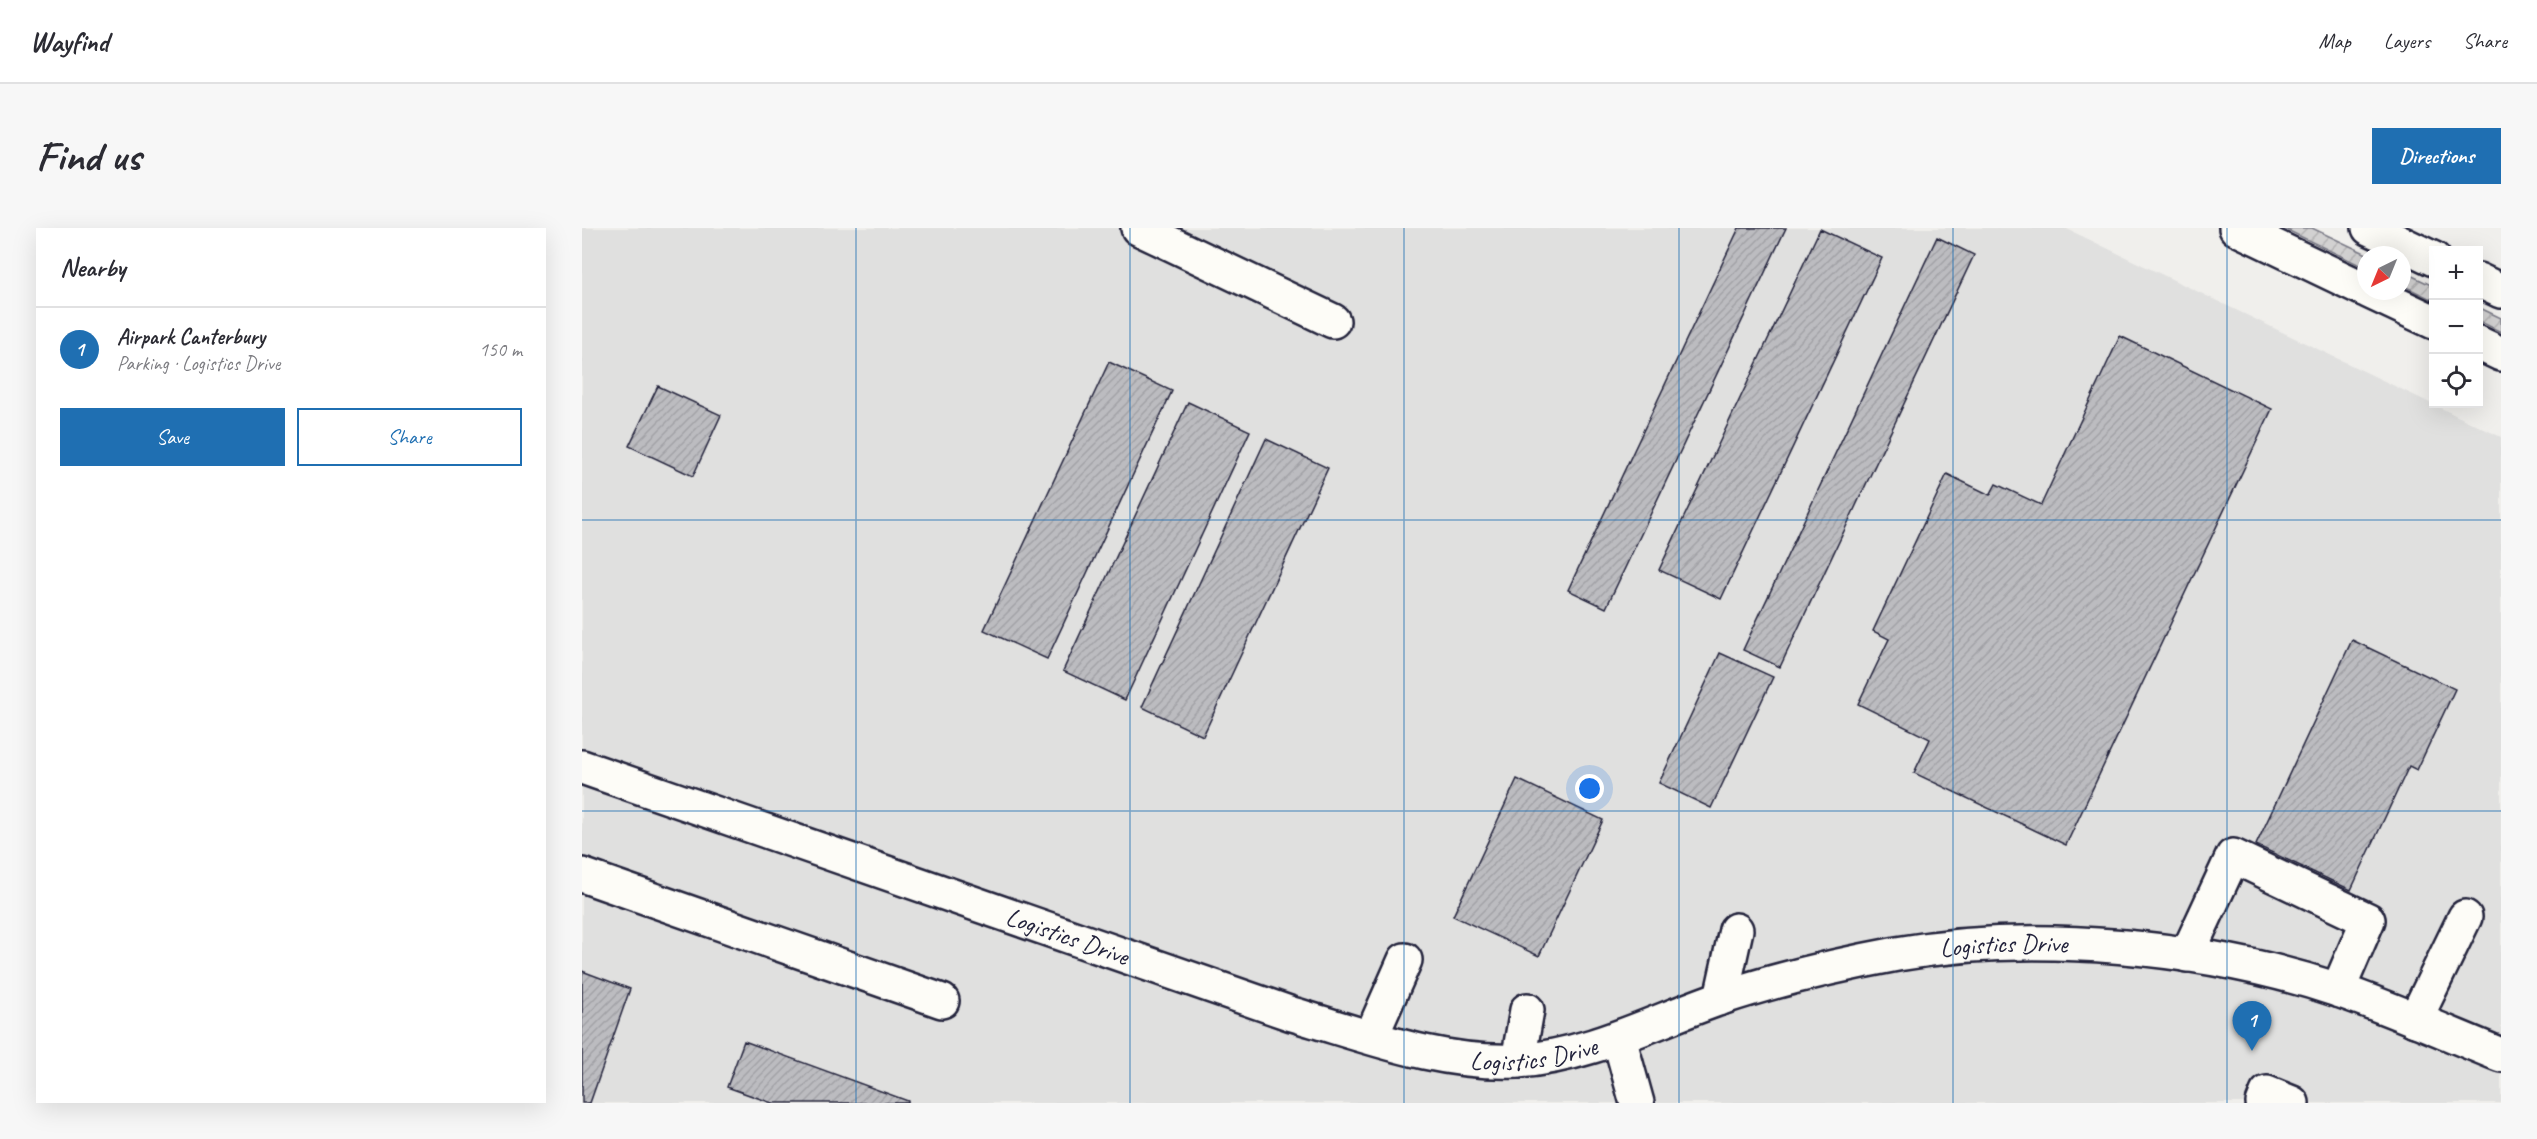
<!DOCTYPE html>
<html lang="en">
<head>
<meta charset="utf-8">
<style>
	:root { --surface:#fff; --page:#f7f7f7; --text:#2b2b33; --muted:#7c7c81; --line:#e1e1e2; --accent:#1f6fb2 }
	body { margin:0; font-family:Caveat,sans-serif; background:var(--page); color:var(--text) }
	.controls { position:absolute; right:18px; top:18px; display:grid; overflow:hidden; border-radius:0px; box-shadow:0 6px 24px #0002 }
	.controls button { width:54px; height:54px; display:grid; place-items:center; padding:0; border:0; border-bottom:2px solid var(--line); background:var(--surface); color:var(--text); font:30px sans-serif }
	.compass { position:absolute; left:1775px; top:18px; width:54px; height:54px; border-radius:50%; background:var(--surface); box-shadow:0 6px 24px #0002; rotate:223deg }
	.you { position:absolute; left:1008px; top:561px; width:21px; height:21px; margin:-15px; border:4px solid #fff; border-radius:50%; background:#1a73e8; box-shadow:0 0 0 9px #1a73e833 }
	.badge { display:grid; place-items:center; width:39px; height:39px; border-radius:50%; background:var(--accent); color:#fff; font-size:20px; font-weight:700 }
	.pin { position:absolute; translate:-50% -50px; filter:drop-shadow(0 2px 3px #0008) }
	.pin::after { content:''; position:absolute; top:32px; width:21px; height:18px; background:inherit; clip-path:polygon(0 0,100% 0,50% 100%) }
	.list { margin:0; padding:0; list-style:none }
	h2 { display:flex; justify-content:space-between; align-items:center; height:78px; margin:0; padding:0 24px; font-size:26px }
	h2 small { font-size:20px; font-weight:400; color:var(--muted) }
	.list li { display:grid; grid-template-columns:39px 1fr auto; gap:18px; align-items:center; box-sizing:border-box; height:84px; padding:0 24px; border-top:2px solid var(--line) }
	.list b { display:block; font-size:22px; white-space:nowrap }
	.list p { margin:0; font-size:20px; white-space:nowrap; color:var(--muted) }
	.list em { font-size:20px; font-style:normal; color:var(--muted) }
	.actions { display:flex; gap:12px; padding:18px 24px }
	.actions a { flex:1; padding:14px 0; border:2px solid var(--accent); border-radius:0px; text-align:center; font-size:21px; color:var(--accent) }
	.actions .main { background:var(--accent); color:#fff }
	.icon { flex:none; width:33px; height:33px; fill:none; stroke:currentColor; stroke-width:2; stroke-linecap:round; stroke-linejoin:round }
	.map { position:relative; flex:none; width:1919px; height:875px; overflow:hidden; border-radius:0px }
	header { display:flex; align-items:center; gap:36px; box-sizing:border-box; height:84px; padding:0 30px; background:var(--surface); border-bottom:2px solid var(--line) }
	header strong { font-size:28px }
	nav { display:flex; gap:33px; margin-inline-start:auto; font-size:21px }
	.intro { display:flex; align-items:center; justify-content:space-between; box-sizing:border-box; height:144px; padding:0 36px }
	h1 { margin:0; font-size:42px }
	.button { padding:15px 27px; border-radius:0px; background:var(--accent); color:#fff; font-size:21px; font-weight:700 }
	main { display:flex; gap:36px; padding:0 36px }
	aside { flex:1; background:var(--surface); border-radius:0px; box-shadow:0 6px 24px #0002 }
	.map>svg:first-child { display:block }
	.built { fill:#e0e0df }
	.garden { fill:url(#garden-furrows); stroke:#7a7a86; stroke-width:1.5 }
	.building { fill:url(#building-hatch); stroke:#22223b; stroke-width:1.5 }
	.lines { fill:none; stroke-linecap:round; stroke-linejoin:round }
	.minor-casing { stroke:#22223b; stroke-width:38 }
	.highway-casing { stroke:#22223b; stroke-width:38 }
	.minor { stroke:#fdfcf7; stroke-width:33 }
	.highway { stroke:#fdfcf7; stroke-width:33 }
	.grid { fill:none; stroke:#1f6fb2; stroke-width:1.5; stroke-opacity:0.55 }
	.labels { text-anchor:middle; dominant-baseline:central; stroke-width:5; stroke-linejoin:round; paint-order:stroke }
	.street-label { font-size:26px; fill:#22223b; stroke:#fdfcf7 }
</style>
</head>
<body>
<header>
<strong>Wayfind</strong>
<nav><a>Map</a><a>Layers</a><a>Share</a></nav>
</header>
<div class="intro"><h1>Find us</h1><a class="button">Directions</a></div>
<main>
<aside>
<h2>Nearby<small></small></h2>
<ul class="list">
<li><span class="badge">1</span><div><b>Airpark Canterbury</b><p>Parking · Logistics Drive</p></div><em>150 m</em></li>
</ul>
<div class="actions"><a class="main">Save</a><a>Share</a></div>
</aside>
<div class="map">
<svg width="1919" height="875" viewBox="0 0 1919 875">
	<defs>
		<pattern id="garden-furrows" width="10" height="10" patternUnits="userSpaceOnUse" patternTransform="scale(1.5)"><rect width="10" height="10" fill="#d2d1d1"/><path d="M-1 1l2-2M0 10L10 0M9 11l2-2" fill="none" stroke="#b4b3b4"/></pattern>
		<pattern id="building-hatch" width="6" height="6" patternUnits="userSpaceOnUse" patternTransform="scale(1.5)"><rect width="6" height="6" fill="#bcbcc0"/><path d="M-1 1l2-2M0 6l6-6M5 7l2-2" fill="none" stroke="#a1a1a6"/></pattern>
	</defs>
	<rect width="100%" height="100%" fill="#f0efec"/>
	<filter id="ink" filterUnits="userSpaceOnUse"><feTurbulence type="fractalNoise" baseFrequency=".0167" numOctaves="2"/><feDisplacementMap in="SourceGraphic" scale="12" xChannelSelector="R" yChannelSelector="G"/><feConvolveMatrix kernelMatrix="1 2 1 2 8 2 1 2 1" color-interpolation-filters="sRGB"/></filter>
	<g filter="url(#ink)">
		<path class="built" d="M0 0H1483L1919 209V875H0Z"/>
		<path class="garden" d="M1701 0H1730L1787 27H1784V40Z
			M1820 43 1851 58V72L1820 57Z
			M1896 79 1919 90V104L1897 93Z"/>
		<path class="building" d="M1157 0H1204L1024 380 986 362Z
			M1238 1 1300 30 1139 371 1077 342Z
			M1355 9 1392 27 1198 439 1161 422Z
			M1538 108 1690 181 1484 617 1332 545 1348 511 1276 476 1307 411 1291 403 1365 246 1408 267 1414 256 1459 277Z
			M527 134 590 163 465 431 402 402Z
			M76 158 139 187 111 248 47 218Z
			M606 174 668 203 543 472 481 443Z
			M684 211 746 240 621 508 560 479Z
			M1770 412 1873 461 1835 542 1827 538 1769 662 1674 617Z
			M1138 425 1191 449 1129 580 1077 555Z
			M935 551 1021 592 957 728 871 688Z
			M0 743 48 761 8 875H0Z
			M162 813 326 873V875H190L145 859Z"/>
		<g class="lines">
			<g class="minor-casing">
				<g id="minor">
					<path d="M556 0 751 93"/>
					<path id="s1" d="M0 539 710 786C783 807 858 837 936 833 1008 828 1072 793 1139 770 1196 751 1256 737 1315 726 1452 702 1624 718 1756 762 1811 781 1865 805 1919 827"/>
					<path d="M0 647 360 773"/>
					<path d="M1605 727 1651 628 1786 692 1756 762"/>
					<path d="M1139 770 1154 702"/>
					<path d="M1833 792 1883 689"/>
					<path d="M789 809 823 732"/>
					<path d="M1037 810 1055 875"/>
					<path d="M936 833 945 782"/>
					<path d="M1681 875 1685 865 1710 875"/>
				</g>
			</g>
			<g class="highway-casing">
				<path id="highway" d="M1654 0 1784 62
					M1787 0 1852 31
					M1896 52 1919 63
					M1786 63 1852 94
					M1896 115 1919 126"/>
			</g>
			<use href="#minor" class="minor"/>
			<use href="#highway" class="highway"/>
		</g>
	</g>
	<path class="grid" d="M274 0V875M548 0V875M822 0V875M1097 0V875M1371 0V875M1645 0V875M0 292H1919M0 583H1919"/>
	<g class="labels">
		<g class="street-label">
			<text stroke="none"><textPath href="#s1" startOffset="514">Logistics Drive</textPath></text>
			<text stroke="none"><textPath href="#s1" startOffset="1486">Logistics Drive</textPath></text>
			<text stroke="none"><textPath href="#s1" startOffset="1000">Logistics Drive</textPath></text>
		</g>
	</g>
</svg>
<div class="controls">
<button>+</button>
<button>−</button>
<button><svg class="icon" aria-label="locate" viewBox="0 0 24 24"><circle cx="12" cy="12" r="6"/><path d="M12 2v4M12 18v4M2 12h4M18 12h4"/></svg></button>
</div>
<svg class="compass" viewBox="-18 -18 36 36"><path d="M0-13l5 13h-10z" fill="#e53935"/><path d="M0 13l5-13h-10z" fill="#7c7c81"/></svg>
<div class="you"></div>
<div class="pin badge" style="left:1670px;top:823px">1</div>
</div>
</main>
</body>
</html>
